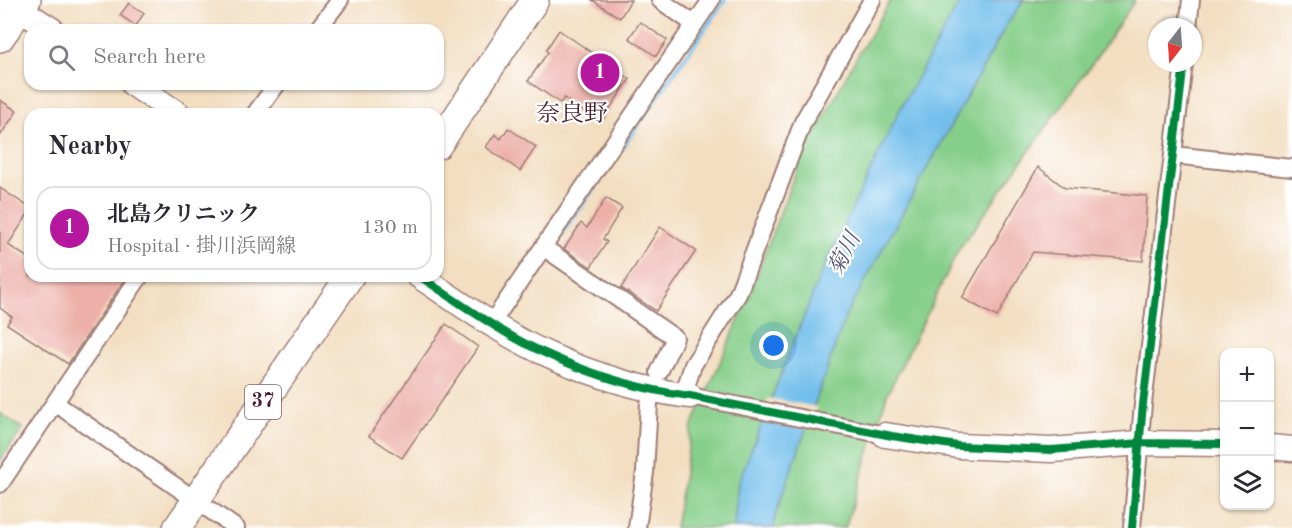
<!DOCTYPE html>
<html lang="en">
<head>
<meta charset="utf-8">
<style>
	:root { --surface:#fff; --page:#f7f7f7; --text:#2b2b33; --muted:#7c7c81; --line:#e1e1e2; --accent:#b5179e }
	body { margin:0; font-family:"Old Standard TT","Noto Serif JP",serif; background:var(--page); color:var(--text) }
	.controls { position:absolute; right:18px; bottom:18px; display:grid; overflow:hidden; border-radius:12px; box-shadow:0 2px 4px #0004 }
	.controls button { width:54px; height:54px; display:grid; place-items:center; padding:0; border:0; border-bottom:2px solid var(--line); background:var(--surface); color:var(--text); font:30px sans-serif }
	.compass { position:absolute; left:1148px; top:18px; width:54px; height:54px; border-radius:50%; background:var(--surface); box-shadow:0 2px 4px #0004; rotate:197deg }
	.you { position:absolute; left:774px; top:346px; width:21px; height:21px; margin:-15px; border:4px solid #fff; border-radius:50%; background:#1a73e8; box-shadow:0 0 0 9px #1a73e833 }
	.badge { display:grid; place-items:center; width:39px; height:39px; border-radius:50%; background:var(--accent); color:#fff; font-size:20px; font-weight:700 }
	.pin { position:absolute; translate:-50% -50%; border:3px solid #fff; box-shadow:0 2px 6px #0006 }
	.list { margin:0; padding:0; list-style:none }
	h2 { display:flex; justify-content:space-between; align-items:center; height:78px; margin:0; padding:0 24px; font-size:26px }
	h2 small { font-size:20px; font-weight:400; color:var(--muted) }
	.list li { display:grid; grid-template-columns:39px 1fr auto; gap:18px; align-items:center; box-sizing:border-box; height:84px; margin:0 12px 12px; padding:0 12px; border:2px solid var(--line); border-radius:18px }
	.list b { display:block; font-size:22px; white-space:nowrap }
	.list p { margin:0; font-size:20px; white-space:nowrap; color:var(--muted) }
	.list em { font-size:20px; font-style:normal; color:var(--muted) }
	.icon { flex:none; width:33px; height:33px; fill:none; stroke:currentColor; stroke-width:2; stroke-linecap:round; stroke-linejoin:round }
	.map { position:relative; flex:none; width:1292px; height:528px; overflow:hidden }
	.search { position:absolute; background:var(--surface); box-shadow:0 2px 4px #0004; left:24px; top:24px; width:420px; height:66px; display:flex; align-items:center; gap:15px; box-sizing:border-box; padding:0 21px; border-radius:18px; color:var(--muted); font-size:22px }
	.panel { position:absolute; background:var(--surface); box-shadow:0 2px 4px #0004; left:24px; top:108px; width:420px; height:174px; border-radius:18px }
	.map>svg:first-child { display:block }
	.green { fill:#86cf8a; stroke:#68775a; stroke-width:1.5 }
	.water { fill:#73bfec; stroke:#5e6f8c; stroke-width:1.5 }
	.pier { fill:#f3dec1 }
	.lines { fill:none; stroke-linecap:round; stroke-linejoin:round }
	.stream { stroke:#73bfec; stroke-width:4.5 }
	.building { fill:#edb0a9 }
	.street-casing { stroke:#9e7e76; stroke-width:20 }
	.secondary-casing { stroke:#9e7e76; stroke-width:27 }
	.primary-casing { stroke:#9e7e76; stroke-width:30 }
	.street { stroke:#fff; stroke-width:16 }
	.secondary { stroke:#fff; stroke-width:24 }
	.primary { stroke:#fff; stroke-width:27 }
	.cycleway-casing { stroke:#fff; stroke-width:11 }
	.cycleway { stroke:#00873e; stroke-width:8 }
	.labels { text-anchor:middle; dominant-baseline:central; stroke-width:4.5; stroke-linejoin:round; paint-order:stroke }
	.shield { fill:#fff; stroke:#80626b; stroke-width:1.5 }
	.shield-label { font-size:20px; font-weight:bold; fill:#4a1f2b }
	.water-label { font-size:22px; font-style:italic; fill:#58576f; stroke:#fff }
	.quarter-label { font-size:24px; fill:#4a1f2b; stroke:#fff }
</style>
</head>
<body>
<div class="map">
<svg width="1292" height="528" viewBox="0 0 1292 528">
	<rect width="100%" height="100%" fill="#fff"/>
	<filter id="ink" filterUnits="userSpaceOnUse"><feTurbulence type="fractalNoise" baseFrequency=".0167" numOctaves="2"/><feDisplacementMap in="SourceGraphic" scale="12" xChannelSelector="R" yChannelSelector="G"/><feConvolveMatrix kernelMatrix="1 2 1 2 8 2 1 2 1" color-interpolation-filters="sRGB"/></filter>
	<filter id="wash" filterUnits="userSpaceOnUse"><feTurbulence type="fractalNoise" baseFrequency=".008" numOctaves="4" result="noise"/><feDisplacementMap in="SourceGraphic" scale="24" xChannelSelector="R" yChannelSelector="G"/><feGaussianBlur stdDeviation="1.35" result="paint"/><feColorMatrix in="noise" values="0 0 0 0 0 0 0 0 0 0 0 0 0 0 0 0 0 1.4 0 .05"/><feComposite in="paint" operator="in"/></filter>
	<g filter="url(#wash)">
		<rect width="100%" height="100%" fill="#f3dec1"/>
		<path class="green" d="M891 0H1135L1094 61 959 249 887 395 845 528H675L692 426 747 301 798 165 853 63Z
			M0 413 23 429 0 461Z"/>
		<path class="water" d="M961 0H1024L1006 26 846 315 775 516 774 528H734L738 483 821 273 903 103Z"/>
		<path class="pier" d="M768 398 817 407 809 429 760 420Z"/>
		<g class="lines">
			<path class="stream" d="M558 239 725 0"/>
		</g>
		<g id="blocks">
			<path class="building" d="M592 0H631L620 18Z
				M129 3 144 13 136 26 120 15Z
				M640 22 667 40 656 56 629 38Z
				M559 30 630 79 600 123 564 98 560 103 528 81 548 52 546 50Z
				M0 100 17 111 0 136Z
				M508 128 536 147 520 171 486 147 495 134 501 139Z
				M1038 167 1065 188 1147 196 1143 261 1033 252 997 317 962 298Z
				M0 188 30 208V211L8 245 30 259V276H127L68 364 7 324 12 317 0 308Z
				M606 198 622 208 603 239 607 242 591 267 564 249 581 223 587 228Z
				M660 227 696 251 656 311 621 288Z
				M446 324 478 347 402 458 369 436Z"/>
		</g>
	</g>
	<g filter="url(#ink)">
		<use href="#blocks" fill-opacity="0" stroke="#9e7e76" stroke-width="1.5"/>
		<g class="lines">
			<g class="street-casing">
				<path id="street" d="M660 0 694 24
					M1188 27 1191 0
					M317 30 340 0
					M255 114 277 84
					M1173 155 1292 168
					M543 247 675 338 659 372
					M491 324 711 0
					M683 396 693 365 738 294 803 122 872 0
					M690 396 885 435
					M55 403 236 528
					M0 484 140 276
					M637 528 645 472 649 403
					M1132 528 1143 404 1184 63"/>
			</g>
			<g class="secondary-casing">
				<path id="secondary" d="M5 0 52 30
					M133 84 178 114
					M419 276C460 303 503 335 549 355 593 375 642 390 690 396
					M885 435 958 446 1051 450 1141 443 1224 444
					M1270 447 1292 449"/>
			</g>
			<g class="primary-casing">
				<path id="primary" d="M0 38 27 0
					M438 145 535 0
					M177 528 350 276"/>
			</g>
			<use href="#street" class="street"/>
			<use href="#secondary" class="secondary"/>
			<use href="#primary" class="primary"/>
			<g class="cycleway-casing">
				<path id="cycleway" d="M419 276C460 303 503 335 549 355 593 375 642 390 690 396L892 436 958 446 1051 450 1141 443 1224 444
					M1132 528 1143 404 1184 63"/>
			</g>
			<use href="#cycleway" class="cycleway"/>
		</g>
	</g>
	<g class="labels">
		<rect class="shield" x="245" y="385" width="36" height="34" rx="4.5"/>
		<g class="shield-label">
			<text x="263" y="402">37</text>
		</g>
		<g class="water-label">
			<text transform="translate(845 254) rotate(-63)">菊川</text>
		</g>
		<g class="quarter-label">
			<text x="572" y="115">奈良野</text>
		</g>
	</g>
</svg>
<div class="controls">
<button>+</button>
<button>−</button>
<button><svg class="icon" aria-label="layers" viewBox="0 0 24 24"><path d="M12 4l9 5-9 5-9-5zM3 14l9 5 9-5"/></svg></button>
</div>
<svg class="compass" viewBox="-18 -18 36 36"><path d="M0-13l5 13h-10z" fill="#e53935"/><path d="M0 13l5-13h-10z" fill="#7c7c81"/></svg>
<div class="you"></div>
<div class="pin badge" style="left:600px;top:73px">1</div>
<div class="search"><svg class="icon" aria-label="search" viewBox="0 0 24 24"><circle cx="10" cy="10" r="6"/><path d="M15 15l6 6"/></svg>Search here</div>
<section class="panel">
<h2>Nearby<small></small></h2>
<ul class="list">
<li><span class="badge">1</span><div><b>北島クリニック</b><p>Hospital · 掛川浜岡線</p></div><em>130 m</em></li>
</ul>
</section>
</div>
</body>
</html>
